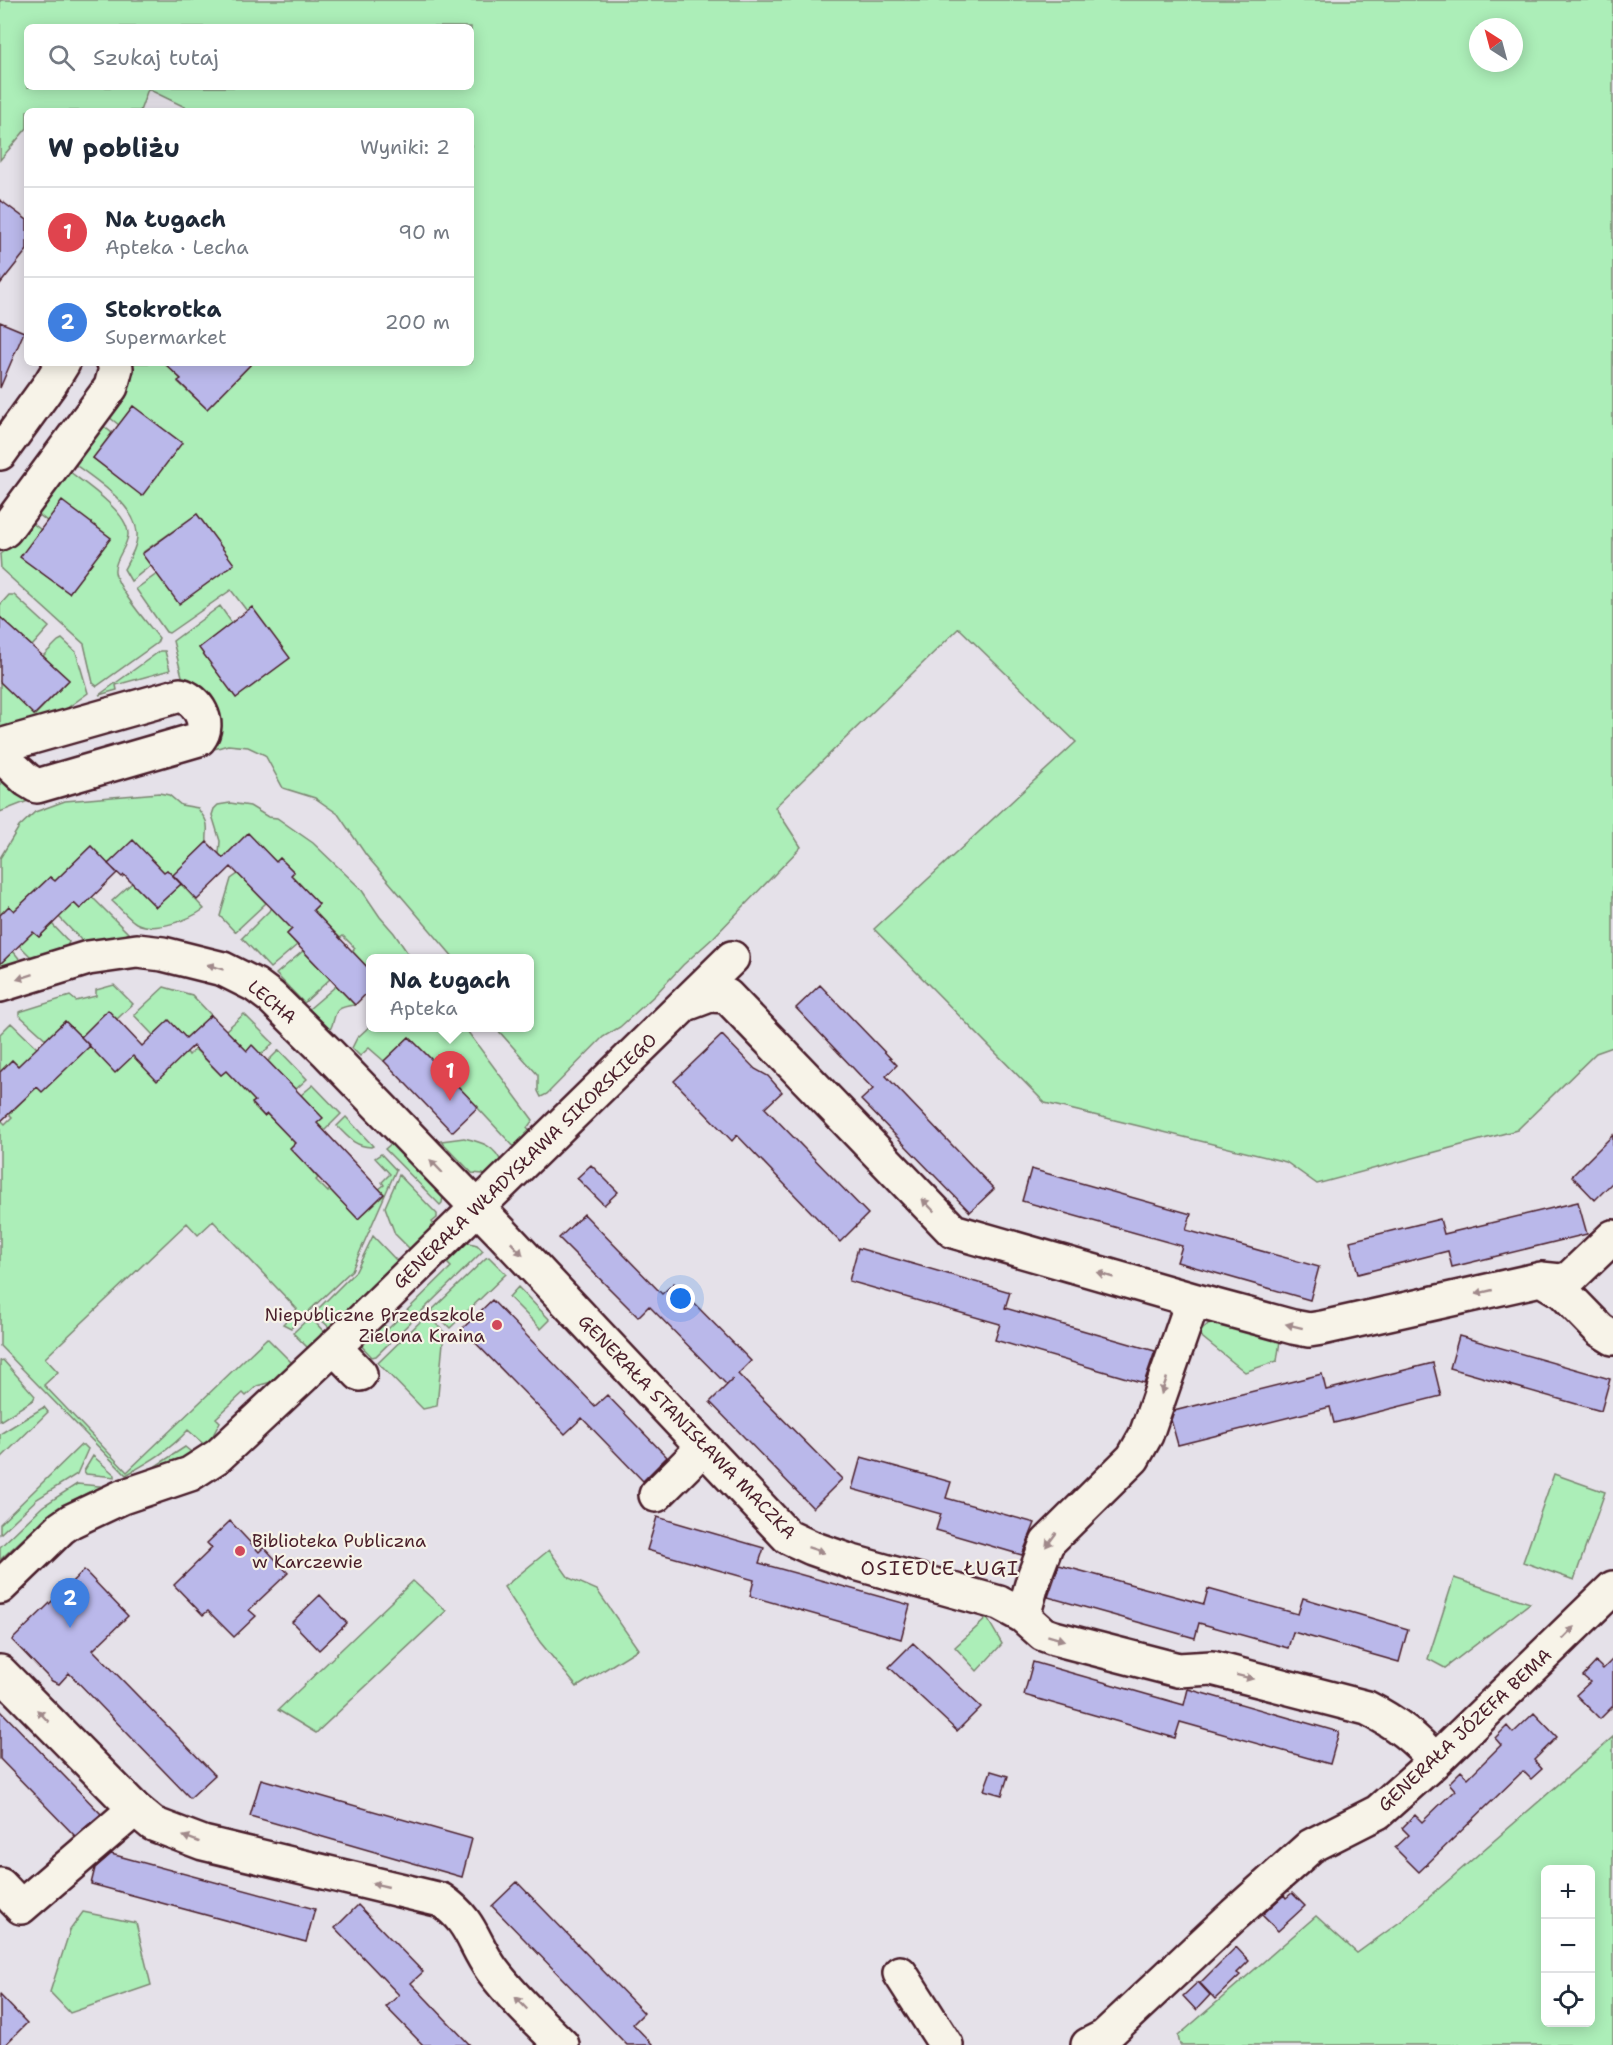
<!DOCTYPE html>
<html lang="pl">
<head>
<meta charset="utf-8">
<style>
	:root { --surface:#fff; --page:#f6f6f7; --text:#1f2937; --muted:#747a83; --line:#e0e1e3; --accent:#2563eb }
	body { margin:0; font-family:"Shantell Sans",sans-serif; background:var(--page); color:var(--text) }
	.controls { position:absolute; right:18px; bottom:18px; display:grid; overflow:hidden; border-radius:9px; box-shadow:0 3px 15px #0003 }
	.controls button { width:54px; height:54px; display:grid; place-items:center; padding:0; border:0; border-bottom:2px solid var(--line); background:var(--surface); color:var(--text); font:30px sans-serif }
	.compass { position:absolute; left:1469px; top:18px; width:54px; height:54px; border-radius:50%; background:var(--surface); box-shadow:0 3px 15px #0003; rotate:324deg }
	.you { position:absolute; left:681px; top:1299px; width:21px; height:21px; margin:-15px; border:4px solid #fff; border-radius:50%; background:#1a73e8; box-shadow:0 0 0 9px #1a73e833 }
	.badge { display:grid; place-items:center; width:39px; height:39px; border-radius:50%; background:var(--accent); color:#fff; font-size:20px; font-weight:700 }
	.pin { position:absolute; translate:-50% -50px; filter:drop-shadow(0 2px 3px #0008) }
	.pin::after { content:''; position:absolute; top:32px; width:21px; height:18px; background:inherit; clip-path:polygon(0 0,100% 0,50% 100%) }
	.popup { position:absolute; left:366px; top:954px; width:168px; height:78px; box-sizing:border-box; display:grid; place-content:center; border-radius:9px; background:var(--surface); filter:drop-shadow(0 2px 4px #0005); font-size:20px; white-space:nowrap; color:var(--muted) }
	.popup b { font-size:22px; color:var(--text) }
	.popup::after { content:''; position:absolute; left:50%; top:100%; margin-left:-12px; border:12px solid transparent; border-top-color:var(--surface) }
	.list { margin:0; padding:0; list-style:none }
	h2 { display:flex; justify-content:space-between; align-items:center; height:78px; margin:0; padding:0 24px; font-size:26px }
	h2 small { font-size:20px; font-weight:400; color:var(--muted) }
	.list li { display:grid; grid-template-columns:39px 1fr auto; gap:18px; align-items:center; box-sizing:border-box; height:90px; padding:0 24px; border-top:2px solid var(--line) }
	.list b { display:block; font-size:22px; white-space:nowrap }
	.list p { margin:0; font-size:20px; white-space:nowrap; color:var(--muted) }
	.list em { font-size:20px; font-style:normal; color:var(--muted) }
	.icon { flex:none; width:33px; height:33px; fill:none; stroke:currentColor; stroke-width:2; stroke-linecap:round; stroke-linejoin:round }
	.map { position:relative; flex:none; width:1613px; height:2045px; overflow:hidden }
	.search { position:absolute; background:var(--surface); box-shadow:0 3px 15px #0003; left:24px; top:24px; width:450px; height:66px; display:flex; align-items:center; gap:15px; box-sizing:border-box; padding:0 21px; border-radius:9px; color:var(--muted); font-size:22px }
	.panel { position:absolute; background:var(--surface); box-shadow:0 3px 15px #0003; left:24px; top:108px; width:450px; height:258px; border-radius:9px }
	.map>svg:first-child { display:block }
	.green { fill:#aceeb8; stroke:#7b8672; stroke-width:1.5; fill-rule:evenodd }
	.building { fill:#bab8ea; stroke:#4a1f2b; stroke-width:1.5 }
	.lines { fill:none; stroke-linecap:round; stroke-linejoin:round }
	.minor-casing { stroke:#4a1f2b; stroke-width:38 }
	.minor { stroke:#f7f3e8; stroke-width:33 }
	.oneway { fill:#a0898a }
	.poi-dot { fill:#d1495b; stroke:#f7f3e8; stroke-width:2 }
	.labels { text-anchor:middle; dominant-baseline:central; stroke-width:4.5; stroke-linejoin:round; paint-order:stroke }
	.street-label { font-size:18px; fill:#4a1f2b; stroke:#f7f3e8 }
	.poi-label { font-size:18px; fill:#4a1f2b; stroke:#f7f3e8; text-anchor:end }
	.neighbourhood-label { font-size:20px; letter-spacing:1.5px; fill:#4a1f2b; stroke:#f7f3e8 }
</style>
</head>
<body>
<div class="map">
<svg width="1613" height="2045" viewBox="0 0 1613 2045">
	<rect width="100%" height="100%" fill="#e5e1e9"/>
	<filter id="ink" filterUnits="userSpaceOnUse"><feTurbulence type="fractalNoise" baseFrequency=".0167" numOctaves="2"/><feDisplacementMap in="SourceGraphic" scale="12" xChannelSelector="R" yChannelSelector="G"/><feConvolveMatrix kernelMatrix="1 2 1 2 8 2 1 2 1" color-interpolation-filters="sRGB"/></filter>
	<g filter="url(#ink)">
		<path class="green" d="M0 0H1613V1047L1596 1053 1517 1130 1317 1184 1286 1162 1045 1103 874 929 1076 742 959 628 775 807 801 847 713 938 683 965 655 995 620 1027 603 1037 547 1094 541 1097 538 1091V1075L496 1028H530V958H454L366 855 338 814 315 798 283 788 265 755 248 747 228 745 193 755 184 684 173 641 220 606 232 623 199 648 236 697 247 611 231 590 169 633 166 632 136 589 157 574 233 564 197 514 142 553 151 565 131 581 124 569C130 558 138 545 137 533 135 505 95 479 74 464L102 425 112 433 93 458 142 495 181 443 133 406 119 425 104 413 124 363H176L171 369 181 379 178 382 207 409 252 363H471V111H193L148 89 140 111H27V128L0 160ZM27 27H471V87H27ZM1478 27H1514V63H1478Z
			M67 472H70C86 484 129 513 128 535 127 547 116 557 115 569 113 584 149 625 159 638L157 643 97 686 93 683 84 644 1 569 0 554 14 544 31 522 41 530 21 557 69 593 110 538 47 521 37 513Z
			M9 595H14L49 627 32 646 0 617V605Z
			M62 639 76 652 88 693 52 719 0 735V682L35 715 69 680 43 656 58 641Z
			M160 651H165L170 670 116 685 117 690 99 695Z
			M0 775 28 801 0 812Z
			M159 793 169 795 181 805 198 808C200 813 204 816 206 821 209 827 206 835 207 842L173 876 167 870 164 872 108 864 91 846 55 881 50 877 14 911 9 906 0 915V858L19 827 35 812 65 801Z
			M230 803 250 806 268 817 277 818 313 843 361 889 380 917 394 933 411 958H370V970L352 951 355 948 343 936 340 938 313 910 319 904 291 875 294 872 280 858 276 862 248 834 223 858 219 854 220 841 212 815 214 809 218 805Z
			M238 874 266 903 235 932 220 916 231 879Z
			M132 883 156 907 181 884 204 909C189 920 154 933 136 923 128 918 120 908 112 901Z
			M92 897 129 934 128 936 84 943 59 917 74 903 80 909Z
			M272 908 292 929 287 934 297 945 270 968 242 938Z
			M52 924 69 942 67 946 32 958 19 945 33 932 39 937Z
			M13 951 21 961 0 968V964Z
			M303 951 330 979 304 1003 276 974Z
			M114 985 133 1004 117 1019 108 1011 81 1037 65 1021 50 1035 49 1042 19 1015V1012L70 996 76 1001 96 996V990Z
			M336 986 355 1005C330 1008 338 1014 330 1030L309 1009Z
			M164 987 192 995 211 1015 186 1038 169 1021 153 1035 134 1015Z
			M244 1014 273 1043 261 1055 253 1046 247 1051 226 1030Z
			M11 1023 40 1051 33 1052 18 1066 12 1060 0 1072V1034Z
			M370 1026 465 1028 533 1120 527 1128 532 1134 516 1149 450 1078 452 1074 440 1062 437 1065 409 1037 384 1061 369 1048 360 1056 352 1048 357 1038Z
			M90 1046 133 1056 187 1052 189 1055 195 1049 221 1075 226 1071 255 1101 252 1104 264 1116 267 1114 295 1143 291 1148 318 1178 316 1180 328 1192 330 1189 358 1219 384 1195 379 1189 384 1185 382 1182 390 1174 375 1158 381 1154 396 1170 352 1270 291 1328 283 1324 297 1309 213 1221 198 1235 187 1223 45 1358 58 1372 44 1385 127 1472 267 1338 296 1367 282 1379 257 1386 246 1396 243 1393 216 1418 220 1422 210 1441 209 1449 188 1430C170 1450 149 1462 126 1475L0 1346V1119L5 1124 12 1117 9 1114 37 1087Z
			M279 1050 307 1079 295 1090 268 1061Z
			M313 1085 341 1114 324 1131 317 1123 322 1118 301 1095Z
			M346 1117 373 1146 371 1147C354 1146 348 1137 337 1126Z
			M464 1138C481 1142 495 1145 502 1164L485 1179 483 1174 472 1173 441 1141Z
			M393 1142 443 1196 442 1203 440 1205 385 1149Z
			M399 1175 437 1214V1218L432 1222 437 1228 411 1250 395 1234 385 1207Z
			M373 1236 398 1262V1265L333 1331 314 1313 356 1271Z
			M466 1242 477 1245 483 1251 376 1356 372 1357 355 1339 376 1317 388 1329 451 1267 445 1261Z
			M489 1257 506 1274 450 1328 432 1310 486 1258Z
			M518 1287 550 1320 541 1329 509 1297Z
			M427 1315 444 1332 437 1406 423 1409 378 1363Z
			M310 1317 328 1336 314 1349 308 1348 293 1333Z
			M1211 1321 1280 1341 1277 1361 1245 1372 1198 1334Z
			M3 1360 35 1396 33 1400 0 1421V1361Z
			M44 1407 48 1412 0 1459V1434Z
			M81 1445H84L88 1449 77 1474 37 1499 0 1534V1524Z
			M185 1447 196 1456 145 1473Z
			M93 1456 115 1475V1477L86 1474 84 1471Z
			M1554 1474 1605 1492 1574 1580 1523 1562Z
			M77 1484 121 1488 94 1500 89 1492C54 1509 28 1534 0 1560V1547L43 1506Z
			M549 1550 569 1578 597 1590 638 1649 577 1687 540 1642 504 1587Z
			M1454 1578 1530 1603 1445 1668 1428 1659Z
			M413 1581 446 1611 316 1733 278 1710Z
			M987 1618 1002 1644 977 1671 955 1647Z
			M1613 1737V2045H1180L1178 2036 1316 1916 1357 1953 1404 1919ZM1546 1870H1590V2022H1546Z
			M83 1912 136 1923 151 1985 70 2013 50 1992 70 1930Z"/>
		<path class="building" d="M0 200 27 220V250L0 284Z
			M0 322 24 332 0 388Z
			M164 363H252L207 409 178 381 181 379Z
			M133 406 182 443 142 496 93 458Z
			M62 501 111 538 69 593 20 557Z
			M197 514 234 564 179 604 142 554Z
			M252 607 290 658 236 698 199 648Z
			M0 617 69 680 34 715 0 682Z
			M248 833 276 862 280 858 294 872 291 875 319 904 313 910 370 970V990L355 1005 287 934 292 929 231 867 197 900 173 875 207 842 223 858Z
			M133 840 164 872 167 870 181 884 156 907 124 875 122 877 108 864Z
			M91 846 117 873 80 909 74 903 39 937 33 932 0 964V915L9 906 14 911 50 877 55 881Z
			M820 985 897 1065 886 1076 994 1189 970 1212 861 1100 873 1089 796 1008Z
			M108 1010 142 1046 169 1020 186 1038 211 1015 247 1051 252 1045 301 1095 323 1118 317 1123 384 1194 358 1219 290 1148 295 1143 267 1114 264 1116 252 1103 255 1101 226 1071 221 1075 193 1046 157 1081 133 1056 115 1073 81 1037Z
			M65 1021 90 1046 42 1092 37 1087 0 1122V1072L12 1060 18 1066Z
			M722 1035 755 1069 768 1076 782 1092 765 1108 868 1214 840 1242 737 1135 732 1141 674 1081Z
			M409 1037 437 1065 440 1062 453 1075 450 1078 478 1107 452 1132 384 1061Z
			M1613 1135V1182L1595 1200 1572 1176Z
			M591 1165 618 1192 604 1205 577 1178Z
			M1031 1169 1191 1214 1186 1230 1319 1267 1310 1300 1177 1262 1182 1246 1022 1201Z
			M1578 1202 1587 1234 1452 1267 1448 1251 1358 1274 1350 1241 1440 1219 1444 1234Z
			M584 1214 662 1294 674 1283 751 1361 738 1374 842 1479 813 1508 710 1402 733 1379 727 1385 649 1306 638 1317 559 1238Z
			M858 1248 1010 1292 1005 1308 1155 1351 1144 1383 995 1340 1000 1324 849 1281Z
			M492 1300 595 1406 607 1395 667 1457 643 1481 582 1418 565 1434 462 1329Z
			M1459 1336 1610 1379 1601 1411 1450 1368Z
			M1433 1363 1441 1396 1334 1423 1330 1407 1178 1445 1171 1420 1174 1411 1322 1374 1326 1390Z
			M861 1457 951 1482 946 1498 1035 1523 1022 1555 936 1530 941 1514 852 1489Z
			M657 1517 764 1548 759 1563 910 1605 901 1639 750 1596 754 1580 647 1550Z
			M230 1521 259 1552 264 1547 288 1573 249 1610 256 1616 234 1637 208 1611 203 1615 174 1585 212 1548 207 1543Z
			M1059 1565 1204 1604 1208 1589 1298 1614 1303 1598 1408 1629 1399 1662 1293 1632 1288 1648 1199 1623 1195 1638 1048 1597Z
			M84 1570 128 1616 93 1650 215 1775 190 1798 69 1673 59 1684 52 1681 12 1640Z
			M320 1595 347 1623 319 1650 292 1622Z
			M913 1643 981 1707 957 1731 889 1667Z
			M1613 1659V1706L1600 1719 1576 1695 1590 1682 1583 1676 1596 1662 1603 1669Z
			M1033 1662 1184 1705 1188 1689 1339 1732 1330 1764 1180 1722 1175 1738 1024 1695Z
			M0 1710 101 1814 75 1836 0 1759Z
			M1534 1713 1557 1737 1534 1760 1542 1769 1531 1779 1523 1771 1419 1872 1395 1848 1409 1835 1402 1828 1415 1815 1422 1822 1455 1790 1449 1783 1461 1771 1468 1778 1501 1745 1495 1738 1507 1726 1513 1733Z
			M991 1771 1008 1776 1002 1795 984 1790Z
			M261 1779 472 1839 462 1877 250 1816Z
			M111 1854 315 1909 306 1942 91 1884 95 1868Z
			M517 1882 644 2013 633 2024 653 2045H627L492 1906Z
			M1292 1893 1305 1906 1278 1931 1262 1915 1284 1895 1286 1898Z
			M358 1905 423 1972 411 1983 470 2045H423L386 2007 399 1995 335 1928Z
			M1236 1947 1249 1961 1237 1973 1240 1975 1215 1999 1200 1983Z
			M1198 1982 1210 1995 1196 2010 1183 1996Z
			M0 1995 27 2023 5 2045H0Z"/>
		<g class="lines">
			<g class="minor-casing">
				<path id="minor" d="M0 453 50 384 63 363
					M0 533 5 530 111 387 116 368 114 363
					M0 746 180 695C197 699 212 723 199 739L37 786 27 780 0 755
					M0 985 88 958 137 951 163 954 223 969 255 985 271 997 328 1053 503 1234 788 1537 812 1548 852 1562 999 1603 1023 1616 1043 1634 1054 1638 1178 1670 1212 1668 1367 1708C1393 1721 1417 1739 1435 1761
					M686 1004 710 995 727 996 953 1231 1193 1300 1293 1327 1309 1330 1322 1328 1541 1279 1561 1281 1570 1278 1613 1237
					M1541 1279 1563 1292 1600 1330 1613 1338
					M334 1347 360 1374
					M656 1495 704 1447
					M0 1587 61 1528 71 1521 122 1497 190 1474 218 1456 347 1335 732 958
					M1023 1616 1034 1577 1047 1543 1133 1458 1146 1435 1193 1300
					M0 1672 135 1809 153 1824 203 1843 441 1900C473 1922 472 1942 492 1970 512 1997 538 2021 562 2045
					M0 1885 21 1907 135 1809
					M900 1973 946 2045
					M1088 2045 1104 2037 1235 1914 1311 1846 1378 1812 1435 1761 1613 1588"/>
			</g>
			<use href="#minor" class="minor"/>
		</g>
		<defs><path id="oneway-solid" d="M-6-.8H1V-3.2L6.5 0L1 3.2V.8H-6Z" transform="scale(1.5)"/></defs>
		<g class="oneway">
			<use href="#oneway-solid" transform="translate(215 967) rotate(-164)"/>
			<use href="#oneway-solid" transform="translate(25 977) rotate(162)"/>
			<use href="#oneway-solid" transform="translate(436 1166) rotate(-134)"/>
			<use href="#oneway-solid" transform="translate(928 1205) rotate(-134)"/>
			<use href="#oneway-solid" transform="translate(517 1249) rotate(47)"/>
			<use href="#oneway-solid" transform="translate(1105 1275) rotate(-164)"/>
			<use href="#oneway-solid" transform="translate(1484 1292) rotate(167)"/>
			<use href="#oneway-solid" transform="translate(1294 1326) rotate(-166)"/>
			<use href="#oneway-solid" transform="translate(1164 1386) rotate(109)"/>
			<use href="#oneway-solid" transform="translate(1051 1540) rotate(127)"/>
			<use href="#oneway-solid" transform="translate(816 1550) rotate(19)"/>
			<use href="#oneway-solid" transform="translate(1568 1633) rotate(-45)"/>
			<use href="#oneway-solid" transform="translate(1056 1638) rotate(17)"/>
			<use href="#oneway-solid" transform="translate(1245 1677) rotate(14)"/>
			<use href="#oneway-solid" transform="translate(43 1716) rotate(-134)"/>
			<use href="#oneway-solid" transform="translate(191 1839) rotate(-160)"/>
			<use href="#oneway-solid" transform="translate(380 1885) rotate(-167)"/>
			<use href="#oneway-solid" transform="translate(521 2003) rotate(-134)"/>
		</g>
	</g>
	<g class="poi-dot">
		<circle cx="497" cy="1325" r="6"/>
		<circle cx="240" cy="1551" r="6"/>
	</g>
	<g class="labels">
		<g class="street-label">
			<text transform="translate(272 1002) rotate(40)">LECHA</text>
			<text transform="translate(525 1161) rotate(-44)">GENERAŁA WŁADYSŁAWA SIKORSKIEGO</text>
			<text transform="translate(687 1427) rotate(46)">GENERAŁA STANISŁAWA MACZKA</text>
			<text transform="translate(1465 1730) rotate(-43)">GENERAŁA JÓZEFA BEMA</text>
		</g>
		<g class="poi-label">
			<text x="485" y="1315">Niepubliczne Przedszkole<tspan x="485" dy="21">Zielona Kraina</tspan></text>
			<text x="252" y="1541" text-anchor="start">Biblioteka Publiczna<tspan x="252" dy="21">w Karczewie</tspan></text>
		</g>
		<g class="neighbourhood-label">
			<text x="940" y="1568">OSIEDLE ŁUGI</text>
		</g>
	</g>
</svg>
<div class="controls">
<button>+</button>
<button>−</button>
<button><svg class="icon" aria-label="locate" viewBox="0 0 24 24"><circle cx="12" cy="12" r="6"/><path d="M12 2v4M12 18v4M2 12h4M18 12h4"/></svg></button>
</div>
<svg class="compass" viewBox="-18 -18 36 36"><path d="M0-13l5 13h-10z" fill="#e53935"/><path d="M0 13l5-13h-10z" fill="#747a83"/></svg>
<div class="you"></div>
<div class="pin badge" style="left:450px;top:1101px;background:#e0444e">1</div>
<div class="popup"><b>Na Ługach</b>Apteka</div>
<div class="pin badge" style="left:70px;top:1628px;background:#3f7fe0">2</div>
<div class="search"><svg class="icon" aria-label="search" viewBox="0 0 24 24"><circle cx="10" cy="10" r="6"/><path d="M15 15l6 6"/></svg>Szukaj tutaj</div>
<section class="panel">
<h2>W pobliżu<small>Wyniki: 2</small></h2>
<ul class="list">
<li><span class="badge" style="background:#e0444e">1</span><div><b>Na Ługach</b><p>Apteka · Lecha</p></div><em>90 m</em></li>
<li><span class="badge" style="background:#3f7fe0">2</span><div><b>Stokrotka</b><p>Supermarket</p></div><em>200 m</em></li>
</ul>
</section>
</div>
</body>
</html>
